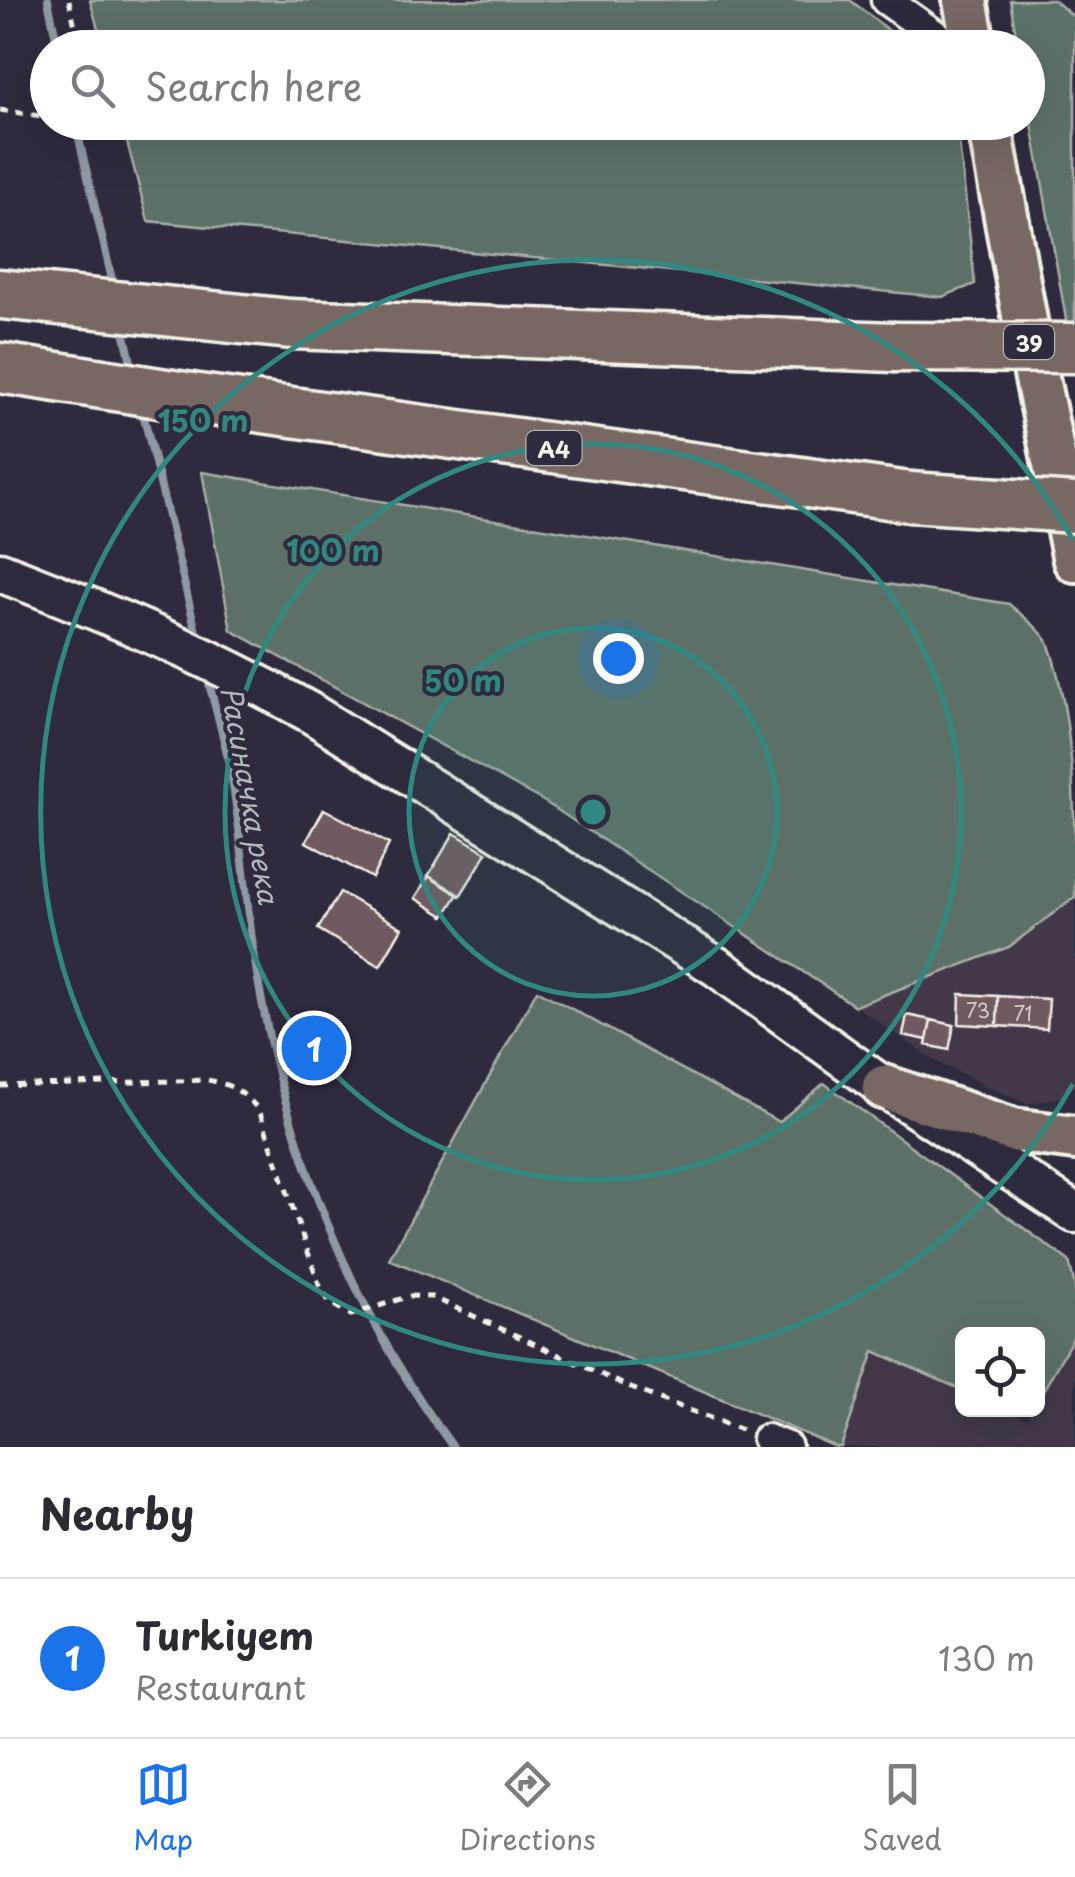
<!DOCTYPE html>
<html lang="en">
<head>
<meta charset="utf-8">
<style>
	:root { --surface:#fff; --page:#f7f7f7; --text:#2b2b33; --muted:#7c7c81; --line:#e1e1e2; --accent:#1a73e8 }
	body { margin:0; font-family:"Playpen Sans",sans-serif; background:var(--page); color:var(--text) }
	.controls { position:absolute; right:30px; bottom:30px; display:grid; overflow:hidden; border-radius:15px; box-shadow:0 10px 40px #0002 }
	.controls button { width:90px; height:90px; display:grid; place-items:center; padding:0; border:0; border-bottom:2px solid var(--line); background:var(--surface); color:var(--text); font:50px sans-serif }
	.you { position:absolute; left:618px; top:658px; width:35px; height:35px; margin:-25px; border:8px solid #fff; border-radius:50%; background:#1a73e8; box-shadow:0 0 0 15px #1a73e833 }
	.badge { display:grid; place-items:center; width:65px; height:65px; border-radius:50%; background:var(--accent); color:#fff; font-size:32px; font-weight:700 }
	.pin { position:absolute; translate:-50% -50%; border:5px solid #fff; box-shadow:0 2px 10px #0006 }
	.list { margin:0; padding:0; list-style:none }
	h2 { display:flex; justify-content:space-between; align-items:center; height:130px; margin:0; padding:0 40px; font-size:42px }
	h2 small { font-size:32px; font-weight:400; color:var(--muted) }
	.list li { display:grid; grid-template-columns:65px 1fr auto; gap:30px; align-items:center; box-sizing:border-box; height:160px; padding:0 40px; border-top:2px solid var(--line) }
	.list b { display:block; font-size:38px; white-space:nowrap }
	.list p { margin:0; font-size:32px; white-space:nowrap; color:var(--muted) }
	.list em { font-size:32px; font-style:normal; color:var(--muted) }
	.icon { flex:none; width:55px; height:55px; fill:none; stroke:currentColor; stroke-width:2; stroke-linecap:round; stroke-linejoin:round }
	.map { position:relative; flex:none; width:1075px; height:1447px; overflow:hidden }
	.search { position:absolute; background:var(--surface); box-shadow:0 10px 40px #0002; left:30px; right:30px; top:30px; height:110px; display:flex; align-items:center; gap:25px; box-sizing:border-box; padding:0 35px; border-radius:55px; color:var(--muted); font-size:38px }
	.sheet { height:290px; background:var(--surface) }
	nav { display:flex; justify-content:space-around; align-items:center; box-sizing:border-box; height:140px; border-top:2px solid var(--line); background:var(--surface); font-size:28px; color:var(--muted) }
	nav a { display:grid; justify-items:center; gap:5px }
	nav .on { color:var(--accent) }
	.map>svg:first-child { display:block }
	.built { fill:#423848 }
	.green { fill:#5d6f67; stroke:#a8b0a8; stroke-width:2.5 }
	.lines { fill:none; stroke-linecap:round; stroke-linejoin:round }
	.stream { stroke:#8f99a4; stroke-width:8 }
	.building { fill:#705a60; stroke:#f4f1e8; stroke-width:2.5 }
	.minor-casing { stroke:#f4f1e8; stroke-width:35 }
	.secondary-casing { stroke:#f4f1e8; stroke-width:45 }
	.primary-casing { stroke:#f4f1e8; stroke-width:50 }
	.motorway-casing { stroke:#f4f1e8; stroke-width:55 }
	.path { stroke:#f4f1e8; stroke-width:5; stroke-dasharray:8 8; stroke-linecap:butt }
	.minor { stroke:#2f2a3d; stroke-width:28 }
	.secondary { stroke:#2f2a3d; stroke-width:38 }
	.primary { stroke:#776864; stroke-width:42 }
	.motorway { stroke:#776864; stroke-width:48 }
	.motorway-bridge-casing { stroke:#f4f1e8; stroke-width:55; stroke-linecap:butt }
	.motorway-bridge { stroke:#776864; stroke-width:48 }
	.ring { fill:none; stroke:#318880; stroke-width:5 }
	.labels { text-anchor:middle; dominant-baseline:central; stroke-width:8; stroke-linejoin:round; paint-order:stroke }
	.number-label { font-size:20px; fill:#d3cbc6 }
	.shield { fill:#2f2a3d; stroke:#b9b5b5; stroke-width:2.5 }
	.shield-label { font-size:22px; font-weight:bold; fill:#f4f1e8 }
	.water-label { font-size:28px; font-style:italic; fill:#b0b7ba; stroke:#2f2a3d }
	.centre { fill:#318880; stroke:#2f2a3d; stroke-width:5 }
	.ring-label { font-size:30px; text-anchor:middle; font-weight:bold; fill:#318880; stroke:#2f2a3d; stroke-width:8; stroke-linejoin:round; paint-order:stroke }
</style>
</head>
<body>
<div class="map">
<svg width="1075" height="1447" viewBox="0 0 1075 1447">
	<rect width="100%" height="100%" fill="#2f2a3d"/>
	<filter id="ink" filterUnits="userSpaceOnUse"><feTurbulence type="fractalNoise" baseFrequency=".01" numOctaves="2"/><feDisplacementMap in="SourceGraphic" scale="20" xChannelSelector="R" yChannelSelector="G"/><feConvolveMatrix kernelMatrix="1 2 1 2 8 2 1 2 1" color-interpolation-filters="sRGB"/></filter>
	<g filter="url(#ink)">
		<path class="built" d="M1075 897V1084L1063 1097 1027 1104 993 1089 935 1061 855 1006 1009 947Z
			M1075 1334V1447H841L873 1351 962 1390V1410H1006L1027 1419 1032 1410H1038V1400Z"/>
		<path class="green" d="M90 0H850L910 47H103Z
			M1010 0H1054L1075 18V325H1067L1028 101V48L1018 47Z
			M122 123H957L975 284 942 297 148 221Z
			M202 472 1009 604C1021 615 1040 628 1048 642 1075 719 1075 814 1075 897L1009 947 855 1006 545 802 231 630Z
			M537 990 779 1122 824 1083 1069 1261 1075 1286V1334L1038 1400V1334H962V1390L874 1351 841 1447H836L389 1259Z"/>
		<g class="lines">
			<path class="stream" d="M48 0 58 48
				M75 122 114 288
				M122 322 133 371
				M141 405 199 644
				M206 672C214 704 224 736 230 768 243 838 246 910 258 980 287 1148 351 1310 453 1447"/>
		</g>
		<path class="building" d="M324 809 389 844 372 878 306 842Z
			M454 833 487 853 460 896 428 876Z
			M429 876 458 894 444 916 415 898Z
			M340 892 402 928 380 966 318 929Z
			M960 994 998 996 997 1026 959 1024Z
			M998 996 1049 999 1047 1029 997 1026Z
			M907 1015 931 1020 927 1040 903 1035Z
			M931 1020 954 1025 949 1050 926 1045Z"/>
		<g class="lines">
			<g class="minor-casing">
				<path id="minor" d="M886 0 954 48
					M767 1439 787 1447"/>
			</g>
			<g class="secondary-casing">
				<path id="secondary" d="M0 572C107 613 209 656 309 712L717 967 884 1087 1075 1213"/>
			</g>
			<g class="primary-casing">
				<path id="primary" d="M965 0 974 48
					M989 122 1026 326 1075 560
					M884 1087 1013 1130 1075 1138"/>
			</g>
			<g class="motorway-casing">
				<path id="motorway" d="M0 294 291 324 893 347
					M0 368 198 399 910 497"/>
			</g>
			<path class="path" d="M69 0 80 48
				M0 110 48 117
				M87 122H97
				M0 1086 207 1080C232 1084 243 1092 259 1110L319 1284 330 1303 351 1315 410 1296 432 1297 631 1388 747 1432"/>
			<use href="#minor" class="minor"/>
			<use href="#secondary" class="secondary"/>
			<use href="#primary" class="primary"/>
			<use href="#motorway" class="motorway"/>
			<g class="motorway-bridge-casing">
				<path id="motorway-bridge" d="M893 347 1075 348
					M910 497 1075 508"/>
			</g>
			<use href="#motorway-bridge" class="motorway-bridge"/>
		</g>
	</g>
	<circle cx="593" cy="812" r="184" fill="#318880" fill-opacity=".12"/>
	<g class="ring">
		<circle cx="593" cy="812" r="184"/>
		<circle cx="593" cy="812" r="368"/>
		<path d="M1073 1084A552 552 0 1 1 1073 540"/>
	</g>
	<g class="labels">
		<g class="number-label">
			<text x="978" y="1010">73</text>
			<text x="1023" y="1013">71</text>
		</g>
		<g class="shield">
			<rect x="1004" y="325" width="50" height="34" rx="8"/>
			<rect x="526.5" y="431" width="55" height="34" rx="8"/>
		</g>
		<g class="shield-label">
			<text x="1029" y="342">39</text>
			<text x="554" y="448">A4</text>
		</g>
		<g class="water-label">
			<text transform="translate(251 795) rotate(80)">Расиначка река</text>
		</g>
	</g>
	<circle cx="593" cy="812" r="15" class="centre"/>
	<g class="ring-label">
		<text x="203" y="432">150 m</text>
		<text x="333" y="562">100 m</text>
		<text x="463" y="692">50 m</text>
	</g>
</svg>
<div class="controls">
<button><svg class="icon" aria-label="locate" viewBox="0 0 24 24"><circle cx="12" cy="12" r="6"/><path d="M12 2v4M12 18v4M2 12h4M18 12h4"/></svg></button>
</div>
<div class="you"></div>
<div class="pin badge" style="left:314px;top:1048px">1</div>
<div class="search"><svg class="icon" aria-label="search" viewBox="0 0 24 24"><circle cx="10" cy="10" r="6"/><path d="M15 15l6 6"/></svg>Search here</div>
</div>
<section class="sheet">
<h2>Nearby<small></small></h2>
<ul class="list">
<li><span class="badge">1</span><div><b>Turkiyem</b><p>Restaurant</p></div><em>130 m</em></li>
</ul>
</section>
<nav>
<a class="on"><svg class="icon" aria-label="map" viewBox="0 0 24 24"><path d="M3 6l6-2 6 2 6-2v14l-6 2-6-2-6 2zM9 4v14M15 6v14"/></svg>Map</a>
<a><svg class="icon" aria-label="directions" viewBox="0 0 24 24"><path d="M12 3l9 9-9 9-9-9zM9 14v-3h6M13 9l2 2-2 2"/></svg>Directions</a>
<a><svg class="icon" aria-label="saved" viewBox="0 0 24 24"><path d="M7 4h10v16l-5-4-5 4z"/></svg>Saved</a>
</nav>
</body>
</html>
